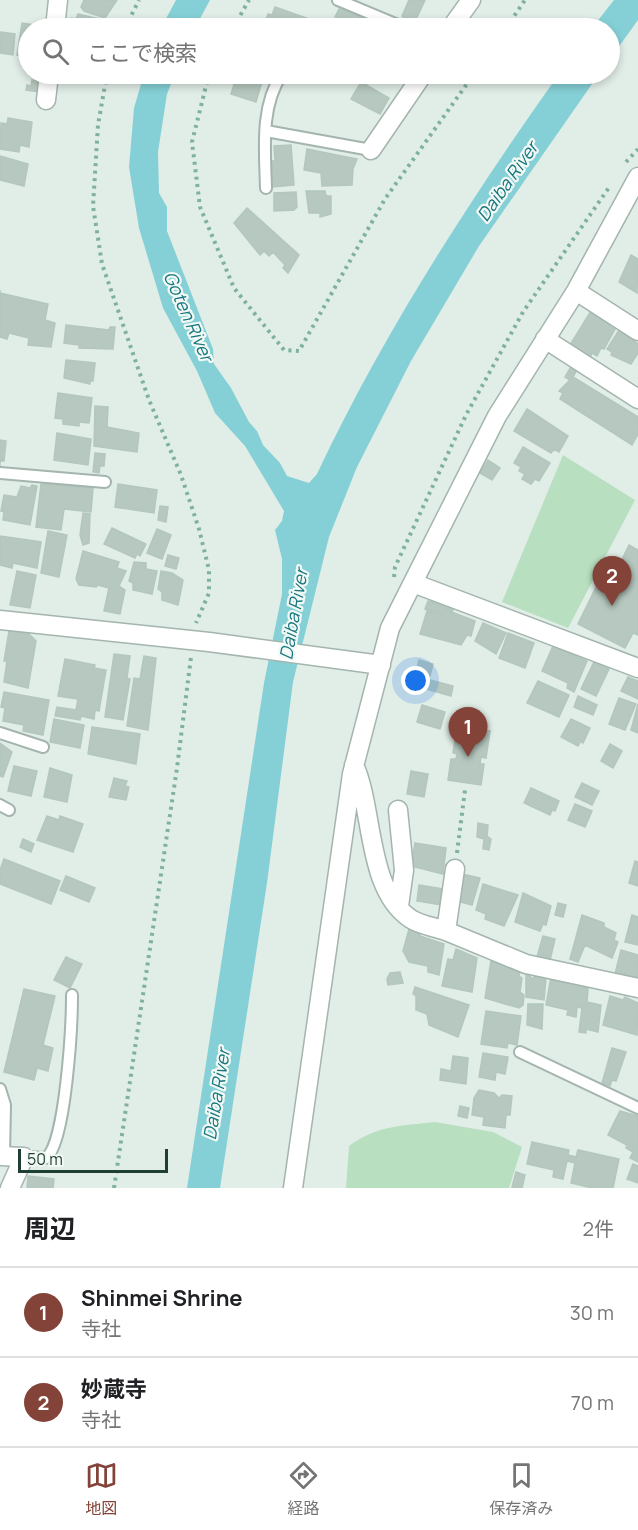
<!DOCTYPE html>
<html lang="ja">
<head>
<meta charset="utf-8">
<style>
	:root { --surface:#fff; --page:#f2f2f2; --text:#202124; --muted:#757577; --line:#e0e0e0; --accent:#834338 }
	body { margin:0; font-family:Manrope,"Noto Sans JP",sans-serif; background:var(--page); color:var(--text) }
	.scale { position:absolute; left:18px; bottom:15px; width:150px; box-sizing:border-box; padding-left:6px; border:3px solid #203f34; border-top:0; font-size:16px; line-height:21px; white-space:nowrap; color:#203f34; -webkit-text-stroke:4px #f2f9f5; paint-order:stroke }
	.you { position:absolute; left:416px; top:681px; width:21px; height:21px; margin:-15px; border:4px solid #fff; border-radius:50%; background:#1a73e8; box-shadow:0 0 0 9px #1a73e833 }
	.badge { display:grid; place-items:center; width:39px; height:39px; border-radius:50%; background:var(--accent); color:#fff; font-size:20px; font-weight:700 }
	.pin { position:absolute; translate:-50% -50px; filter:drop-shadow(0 2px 3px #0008) }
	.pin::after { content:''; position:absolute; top:32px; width:21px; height:18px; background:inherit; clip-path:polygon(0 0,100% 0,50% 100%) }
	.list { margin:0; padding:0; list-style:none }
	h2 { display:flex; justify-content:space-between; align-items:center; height:78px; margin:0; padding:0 24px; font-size:26px }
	h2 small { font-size:20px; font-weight:400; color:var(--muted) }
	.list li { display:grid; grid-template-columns:39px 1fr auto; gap:18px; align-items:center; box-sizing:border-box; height:90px; padding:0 24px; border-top:2px solid var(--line) }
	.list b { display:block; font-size:22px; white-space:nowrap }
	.list p { margin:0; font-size:20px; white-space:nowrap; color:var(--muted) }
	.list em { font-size:20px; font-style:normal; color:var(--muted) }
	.icon { flex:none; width:33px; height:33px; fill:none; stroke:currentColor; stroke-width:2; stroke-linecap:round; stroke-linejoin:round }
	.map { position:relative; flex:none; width:638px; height:1188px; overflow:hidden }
	.search { position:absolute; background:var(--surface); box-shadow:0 3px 9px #0003; left:18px; right:18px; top:18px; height:66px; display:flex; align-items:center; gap:15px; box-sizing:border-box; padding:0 21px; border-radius:33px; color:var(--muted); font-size:22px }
	.sheet { height:258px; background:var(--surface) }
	nav { display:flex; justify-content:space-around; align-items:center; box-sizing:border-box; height:84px; border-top:2px solid var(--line); background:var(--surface); font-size:16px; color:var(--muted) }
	nav a { display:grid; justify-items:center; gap:3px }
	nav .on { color:var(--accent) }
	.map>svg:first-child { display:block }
	.green { fill:#b8dfc0 }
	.water { fill:#85d0d6 }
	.building { fill:#b6c8bf; stroke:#b3c7bd; stroke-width:1.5 }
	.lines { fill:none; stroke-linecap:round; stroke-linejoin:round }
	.service-casing { stroke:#a3b5ae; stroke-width:14 }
	.minor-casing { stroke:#a3b5ae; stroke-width:21 }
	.path { stroke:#7fb29e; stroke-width:4; stroke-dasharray:3 4.5; stroke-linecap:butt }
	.service { stroke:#fff; stroke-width:10 }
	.minor { stroke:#fff; stroke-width:18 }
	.labels { text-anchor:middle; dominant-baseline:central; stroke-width:4.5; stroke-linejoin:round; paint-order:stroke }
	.water-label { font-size:18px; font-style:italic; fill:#16767f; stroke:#f2f9f5 }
</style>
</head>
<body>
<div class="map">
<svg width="638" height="1188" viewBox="0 0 638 1188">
	<rect width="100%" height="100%" fill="#e1ede7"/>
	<path class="green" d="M563 455 635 500 568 628 502 602Z
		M435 1122 493 1132 522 1147 509 1188H346L349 1146C378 1125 401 1126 435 1122Z"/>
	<path class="water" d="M176 0H210L195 28H161Z
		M614 0H638V20L610 59V28H592Z
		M144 74H175L167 94 158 152 159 193 167 207V231L213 349 214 364 231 388 249 422 257 431 263 445 280 463 287 476 309 483 317 474C384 332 469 201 559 74H599L479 246 411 361 357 467 329 537 293 682 267 883 220 1188H187L264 683 282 594V559L275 530 282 521 284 511 245 446 215 413 197 371 163 308 139 228 129 167 134 108Z"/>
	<path class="building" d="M84 0H117L105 18 84 11 81 7Z
		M409 0H425L413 26 402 16Z
		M275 7 309 19 306 28H272L264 26 268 14 272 15Z
		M339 9 371 19 367 28H336L341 19 335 17Z
		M78 14 104 20 102 28H68L71 18 76 19Z
		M22 23 47 27 28 28V56L17 55Z
		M0 32 15 34 13 55 0 53Z
		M59 74H88L86 80Z
		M237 75 262 82 256 102 231 94Z
		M32 80 41 82 40 92 26 90 27 85 31 86Z
		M361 82 389 98 380 114 351 99Z
		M8 118 32 122 29 147 20 145 19 152 0 149 1 123 7 124Z
		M291 145 294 185 272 187 270 161H275L274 146Z
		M307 149 357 159 353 169 352 185 322 186 321 173 304 170Z
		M0 156 28 164 24 186 0 180Z
		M306 191H325L326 196H331V214L320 217V213H309Z
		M296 192 297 207 294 210 274 211V193Z
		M247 208 299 255 288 273 283 268 285 265 273 252 269 256 264 251 260 255 234 223Z
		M631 255 638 259 637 293 619 282Z
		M0 290V293L48 304 45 320 55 323 51 347 28 345 29 338 9 333 7 339 0 337Z
		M591 311 611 322 609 326 615 329 604 349 601 348 597 356 592 353 590 358 570 345Z
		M66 325 109 330 110 327H115L113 349 79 348V345L64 343Z
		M619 330 638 344V353L631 364 611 355 612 352 607 349Z
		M66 360 95 363 93 381H90V384L64 378Z
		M572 365 578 368 573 377 638 417V434L632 445 560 399 563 393 559 391 570 380 565 377Z
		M58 393 92 398 89 423 79 422V426L63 424V419L55 418Z
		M95 406 108 407 107 427 139 433 137 452 94 446Z
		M527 409 568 436 559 452 554 449 551 453 514 431Z
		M57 433 91 439 88 465 54 460Z
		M0 440 6 441 4 461H0V466Z
		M523 447 550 463 539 481 535 479 531 484 522 479 525 474 519 471 521 467 514 463Z
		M95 453 105 454 104 466H100L99 473 93 472Z
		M488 460 500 468 492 480 480 473Z
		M41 484 93 488 91 512 64 509 61 530 36 527Z
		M118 484 157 490 154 513 115 507Z
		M32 485 37 486 30 525 3 520 4 512 1 511 4 495 17 497 21 486 30 488Z
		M160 506 168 507 166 522 158 520Z
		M83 513 90 514 89 543 83 545 80 535Z
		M112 528 146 544 140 556 137 554 135 558 104 544Z
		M157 529 171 535 162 559 147 553Z
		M48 531 67 535 59 577 41 573Z
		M0 536 41 542 37 568 13 563 12 568 0 565Z
		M629 545 638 550V635L633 633 625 648 578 624 598 583 608 588Z
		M83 551 119 562 117 568 126 571 119 586 125 590 120 614 104 611 109 588 98 585 96 587 79 585 76 579Z
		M168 555 179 558 176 569 165 566Z
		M134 562 146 563V569L157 571 152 594 133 590V583L129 581Z
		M17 571 36 575 30 608 10 605Z
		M161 571 172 573 183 580 178 605 162 600V592L158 589Z
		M428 601 454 607 452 612 446 610 443 615 425 609Z
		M446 610 475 621 471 636 467 635 461 645 420 634 427 611 443 615Z
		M483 623 506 633 496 654 475 641Z
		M9 631 29 634 36 641 28 688 4 682 7 661H4Z
		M508 633 534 643 525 668 499 658Z
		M553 646 587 661 574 692 567 688 568 683 542 671Z
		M114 654 130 656 127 678 130 679 123 720 105 717Z
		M144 656 156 658 148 730 127 726 134 678 140 679Z
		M65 659 95 665 94 668 106 670 99 711 95 710 94 719 81 716 80 720 55 716 57 707 76 710 78 699 58 696Z
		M419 660 433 664 430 676 416 672Z
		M594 662 609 669 596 696 581 689Z
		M628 677 638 681V699L621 691Z
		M426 679 453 686 451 696 423 688Z
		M538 681 569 695 559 717 527 703Z
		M4 692 49 700 43 735 23 731 24 725 3 721 5 708 1 707Z
		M578 696 597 705 593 715 574 707Z
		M619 698 636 704 625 730 609 724Z
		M638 704V733L631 730Z
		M422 705 445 712 440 729 417 722Z
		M54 719 84 725 80 748 50 742Z
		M571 719 590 728 583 743 581 741 578 746 561 737Z
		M92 727 140 734 136 764 88 754Z
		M457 727 490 731 486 758 481 757 480 764H484L481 785 448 780 451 759H456L457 754 453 753Z
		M0 743 12 752 3 777 0 776Z
		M610 744 622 751 613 768 601 761Z
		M14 766 37 771 31 796 8 791Z
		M50 768 72 775 67 802 44 797Z
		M411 771 428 774 424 797 407 794Z
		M114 778 127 781 125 786 129 787 126 800 109 797Z
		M582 783 599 791 592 805 575 797Z
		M531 788 559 801 555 811 552 810 550 815 524 803Z
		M575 804 592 811 585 827 568 820Z
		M47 816 59 820 60 816 83 824 73 852 37 840Z
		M478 823 488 825 487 836 491 839 489 850 483 849 484 839 477 837Z
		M23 839 34 844 31 852 20 847Z
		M415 843 446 848 443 874 411 866Z
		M4 859 60 881 51 904 0 884V870Z
		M635 861 638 862V886L629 883Z
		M462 874 480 878 472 905 461 902 457 897Z
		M66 876 95 888 89 902 60 890Z
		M483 884 518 895 504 926 485 919 486 914 476 910Z
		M419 885 444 889 441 905 417 901Z
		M523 893 551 906 546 925 543 924 540 931 515 922Z
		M558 903 566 905 563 917 555 915Z
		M582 915 604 923V927L616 933 614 940 618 942 612 958 585 945 578 962 570 959Z
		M632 915 638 917V945L625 942Z
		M409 929 420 931V936L444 944 439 975 428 972V966L409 962 403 951Z
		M543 936 555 939 550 960 537 957Z
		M456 949 477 958 472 992 442 986 448 959 453 960Z
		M621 950 638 955 637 980 615 974Z
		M66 957 82 964 70 988 54 980Z
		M491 961 520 971 519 976 522 978 520 992 524 995 523 1005 519 1008 485 998Z
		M400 972 403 983 388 985 387 979 390 973Z
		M526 973 533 979 535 975 546 977 544 1000 526 997Z
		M551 977 578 983 588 989 587 1002 601 1005 598 1032 586 1029V1033L579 1032 582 1008 577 1007 576 1017 567 1015 568 1010 546 1005Z
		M415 987 469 1005 458 1037 429 1025 427 1014 416 1010V996L413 994Z
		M24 989 55 996 43 1045 53 1048 48 1071 37 1068 34 1080 4 1072Z
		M610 996 623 1000 625 997 638 1003 637 1035 603 1025Z
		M528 1004H543L542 1029 527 1025Z
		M486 1011 521 1016 517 1045 508 1043 507 1048 481 1044Z
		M612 1048 626 1052 616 1081 612 1080 610 1086 602 1083Z
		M483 1053 508 1057 505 1074 496 1072 495 1080 479 1077Z
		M453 1056 468 1058 466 1084 440 1080 441 1069 451 1071Z
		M479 1090 494 1093 499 1098 502 1095 512 1096 510 1115H506L505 1128 483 1125 484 1117 472 1115 474 1098Z
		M460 1106 469 1108 467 1118 458 1116Z
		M620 1111 638 1116V1162L630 1158 633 1152 626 1148 627 1145 608 1135Z
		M532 1142 569 1150 568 1155 576 1157 578 1150 619 1159 613 1188H592L571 1183 575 1163 567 1161 563 1179 553 1177 554 1170 527 1164Z
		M633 1164 638 1166V1183L627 1179Z
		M516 1172 525 1175 522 1188 512 1187Z
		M28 1176 54 1179 53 1188H27Z"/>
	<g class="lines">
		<g class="service-casing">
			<path id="service" d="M338 0 405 28
				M266 131 371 150
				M266 188C265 150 260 106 282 74
				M0 473 105 482
				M0 733 43 747
				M0 805 9 810
				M520 1052 638 1108
				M0 1089 5 1105 4 1156
				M24 1157 46 1158C66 1143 72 1023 72 995"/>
		</g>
		<g class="minor-casing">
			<path id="minor" d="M55 28 58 0
				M451 28 471 0
				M46 100 49 74
				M371 150 423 74
				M576 291 638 331
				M545 339 638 399
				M413 583 638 668
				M0 620 209 642 381 665
				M354 765C374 808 366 890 411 919 420 925 435 927 446 931
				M398 810 404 870 399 906
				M455 869 446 931 526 964 638 988
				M0 1156 24 1157 10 1188
				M293 1188 352 774 390 628 497 416 576 291 638 177"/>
		</g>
		<path class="path" d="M125 28 139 0
			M233 28 249 0
			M506 28 525 0
			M107 74 98 125 93 206 102 264 149 400 181 475 199 529 209 570V593L196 623
			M209 74 192 142 200 207 234 288 284 350 299 351 385 199 474 74
			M626 162 638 149
			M394 577 395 567 466 415 523 312 610 186
			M457 853 465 790
			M114 1188 177 768 191 657"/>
		<use href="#service" class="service"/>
		<use href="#minor" class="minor"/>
	</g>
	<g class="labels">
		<g class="water-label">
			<text transform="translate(507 181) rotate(-55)">Daiba River</text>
			<text transform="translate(189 316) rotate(66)">Goten River</text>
			<text transform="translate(293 614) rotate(-80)">Daiba River</text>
			<text transform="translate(216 1094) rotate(-81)">Daiba River</text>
		</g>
	</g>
</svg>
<div class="scale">50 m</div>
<div class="you"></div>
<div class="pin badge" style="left:468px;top:757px">1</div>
<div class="pin badge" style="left:612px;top:606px">2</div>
<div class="search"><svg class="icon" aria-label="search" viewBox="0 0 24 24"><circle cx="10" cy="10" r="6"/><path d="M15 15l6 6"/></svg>ここで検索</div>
</div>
<section class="sheet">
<h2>周辺<small>2件</small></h2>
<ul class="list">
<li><span class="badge">1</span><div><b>Shinmei Shrine</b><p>寺社</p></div><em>30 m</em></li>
<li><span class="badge">2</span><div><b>妙蔵寺</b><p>寺社</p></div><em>70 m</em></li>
</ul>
</section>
<nav>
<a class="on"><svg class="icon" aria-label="map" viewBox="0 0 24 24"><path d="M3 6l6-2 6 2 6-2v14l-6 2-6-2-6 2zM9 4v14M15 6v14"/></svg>地図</a>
<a><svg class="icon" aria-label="directions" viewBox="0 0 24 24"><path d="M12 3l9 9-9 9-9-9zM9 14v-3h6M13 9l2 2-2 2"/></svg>経路</a>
<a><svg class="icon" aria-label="saved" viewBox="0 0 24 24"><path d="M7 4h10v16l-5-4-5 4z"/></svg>保存済み</a>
</nav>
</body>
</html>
